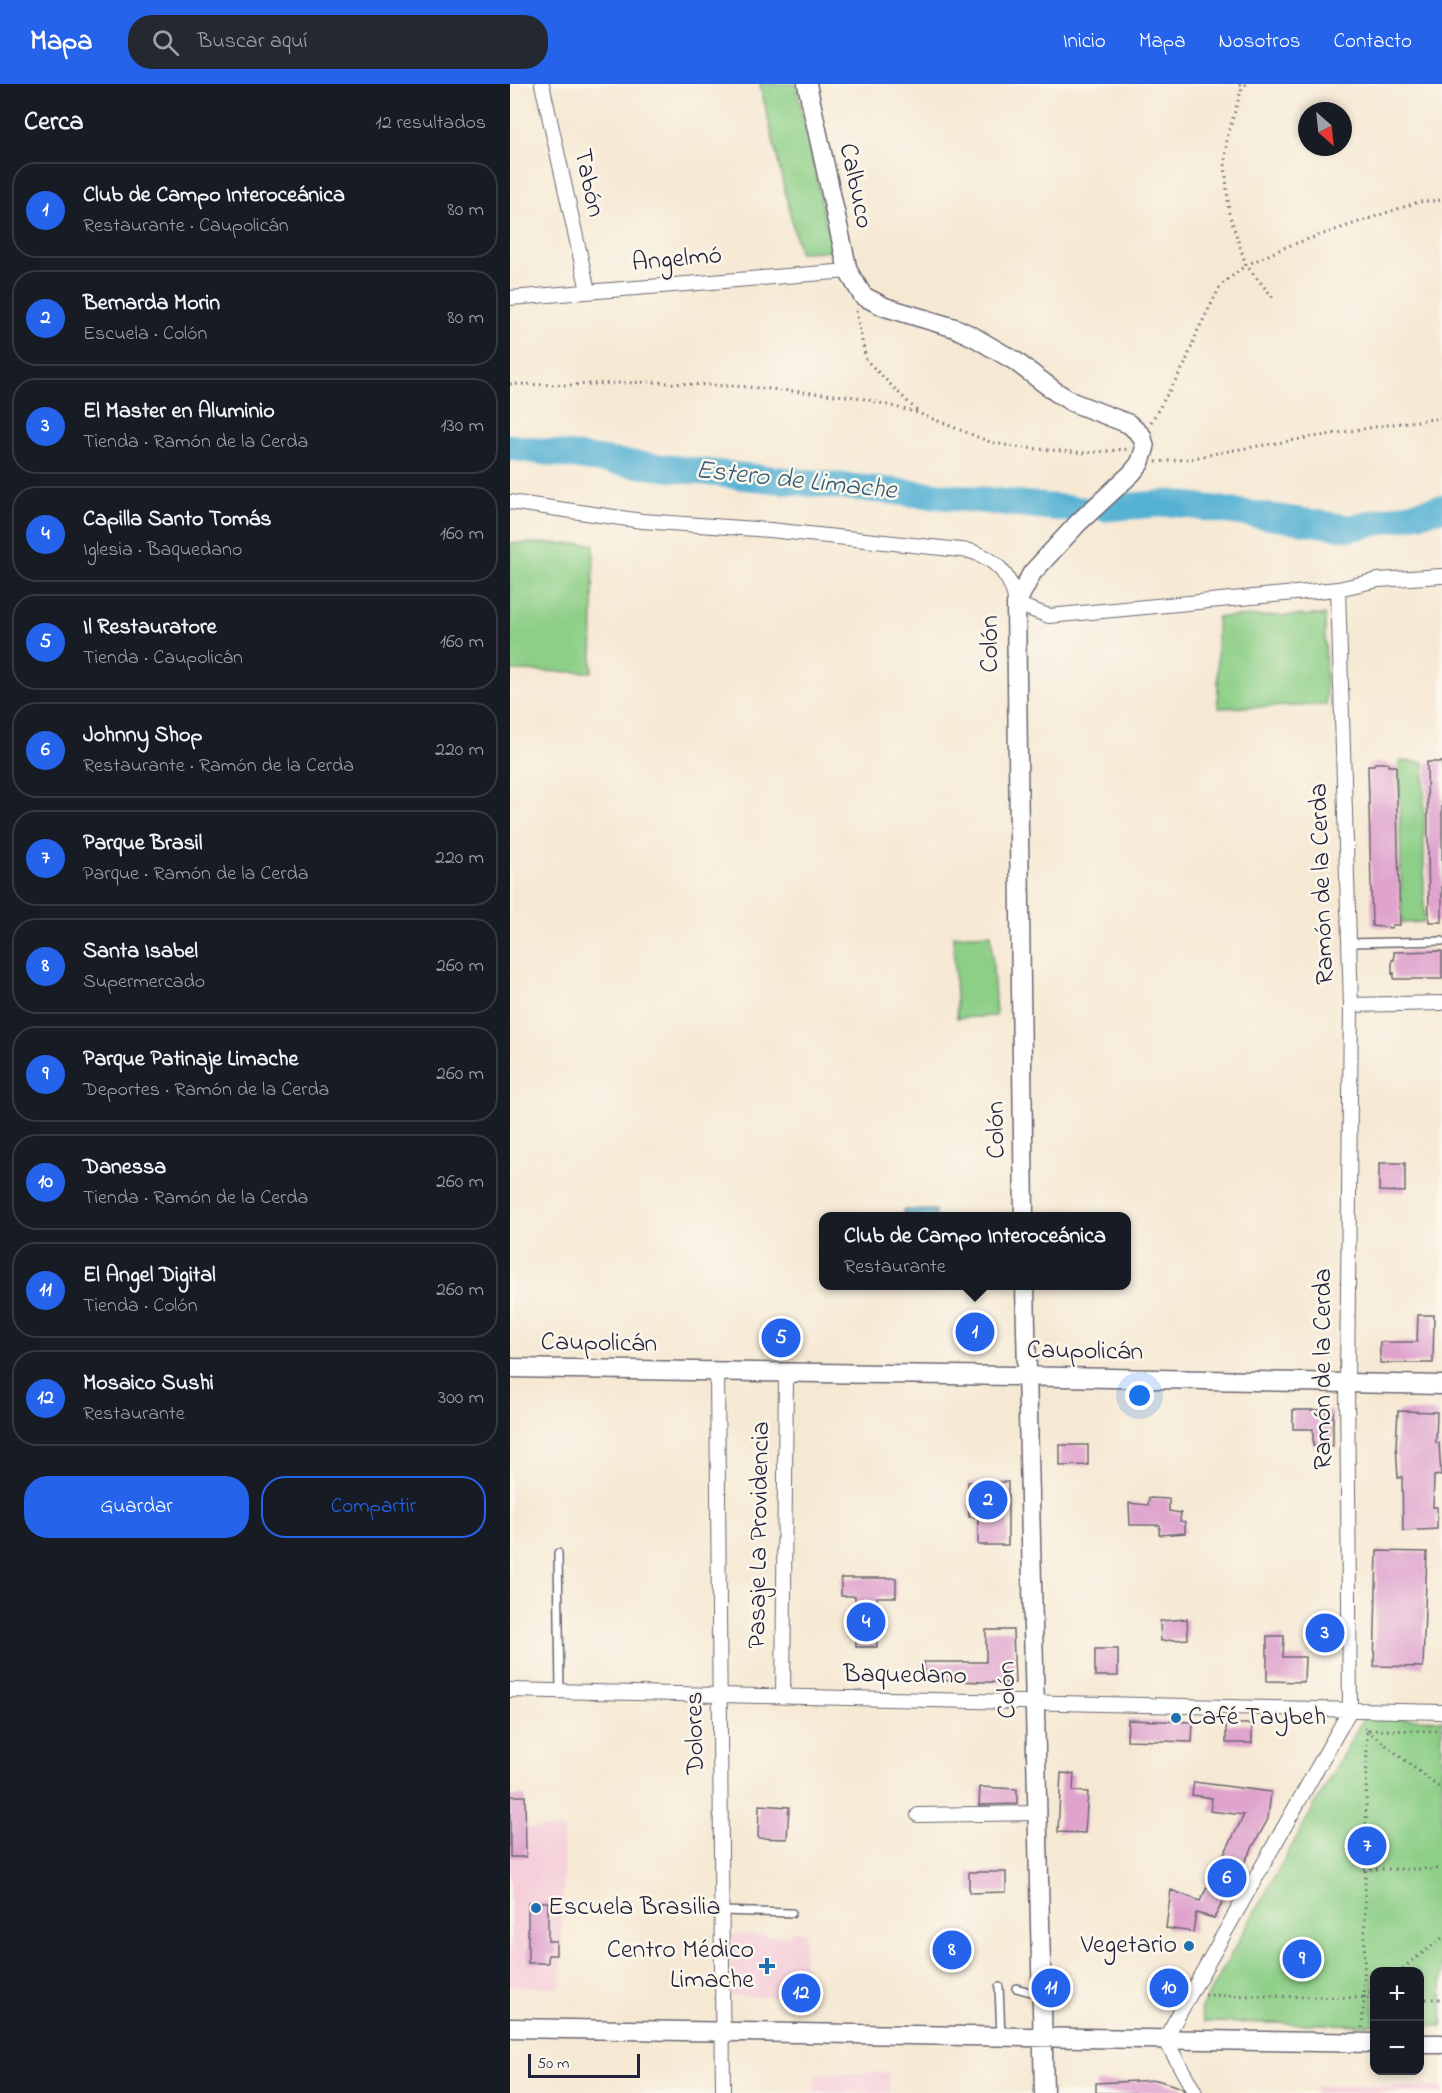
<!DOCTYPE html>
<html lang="es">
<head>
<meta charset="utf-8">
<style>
	:root { --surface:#171b24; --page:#242831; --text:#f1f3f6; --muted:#9ea1a6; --line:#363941; --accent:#2563eb }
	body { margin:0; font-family:"Indie Flower",sans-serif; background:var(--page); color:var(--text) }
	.controls { position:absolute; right:18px; bottom:18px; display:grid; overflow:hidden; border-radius:12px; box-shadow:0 3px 9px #0003 }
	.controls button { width:54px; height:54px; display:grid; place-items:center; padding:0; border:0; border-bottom:2px solid var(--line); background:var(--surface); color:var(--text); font:30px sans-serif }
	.compass { position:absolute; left:788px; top:18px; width:54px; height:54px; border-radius:50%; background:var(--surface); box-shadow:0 3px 9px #0003; rotate:153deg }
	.scale { position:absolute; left:18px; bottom:15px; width:112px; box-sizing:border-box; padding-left:6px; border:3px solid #22223b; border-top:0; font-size:16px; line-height:21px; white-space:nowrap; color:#22223b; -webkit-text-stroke:4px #fbf7ec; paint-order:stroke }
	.you { position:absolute; left:630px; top:1312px; width:21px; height:21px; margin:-15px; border:4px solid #fff; border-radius:50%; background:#1a73e8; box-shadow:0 0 0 9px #1a73e833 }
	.badge { display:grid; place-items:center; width:39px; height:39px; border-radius:50%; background:var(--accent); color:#fff; font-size:20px; font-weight:700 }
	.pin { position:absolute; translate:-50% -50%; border:3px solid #fff; box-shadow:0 2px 6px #0006 }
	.popup { position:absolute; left:309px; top:1128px; width:312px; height:78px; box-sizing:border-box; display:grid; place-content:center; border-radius:12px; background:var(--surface); filter:drop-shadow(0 2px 4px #0005); font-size:20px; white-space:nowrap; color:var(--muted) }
	.popup b { font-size:22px; color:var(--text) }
	.popup::after { content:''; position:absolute; left:50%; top:100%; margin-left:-12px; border:12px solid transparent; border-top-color:var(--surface) }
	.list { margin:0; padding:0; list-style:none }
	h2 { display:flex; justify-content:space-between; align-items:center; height:78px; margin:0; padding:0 24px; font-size:26px }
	h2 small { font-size:20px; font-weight:400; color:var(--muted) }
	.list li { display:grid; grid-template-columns:39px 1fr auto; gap:18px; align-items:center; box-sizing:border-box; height:96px; margin:0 12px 12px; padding:0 12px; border:2px solid var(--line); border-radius:24px }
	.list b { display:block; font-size:22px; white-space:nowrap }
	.list p { margin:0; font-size:20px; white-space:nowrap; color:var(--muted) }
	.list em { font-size:20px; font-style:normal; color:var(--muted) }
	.actions { display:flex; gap:12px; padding:18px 24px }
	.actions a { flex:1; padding:14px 0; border:2px solid var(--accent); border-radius:24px; text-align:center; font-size:21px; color:var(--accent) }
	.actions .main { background:var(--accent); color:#fff }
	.icon { flex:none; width:33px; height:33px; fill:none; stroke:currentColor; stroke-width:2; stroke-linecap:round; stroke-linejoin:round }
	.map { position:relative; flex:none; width:932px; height:2009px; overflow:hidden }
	header { display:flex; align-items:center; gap:36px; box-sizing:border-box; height:84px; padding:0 30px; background:var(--accent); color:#fff }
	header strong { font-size:28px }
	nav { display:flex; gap:33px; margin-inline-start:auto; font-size:21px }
	.search { width:420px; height:54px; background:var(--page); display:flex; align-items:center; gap:15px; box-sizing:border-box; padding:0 21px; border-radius:24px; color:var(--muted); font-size:22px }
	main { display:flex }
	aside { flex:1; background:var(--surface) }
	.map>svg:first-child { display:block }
	.built { fill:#f5cfda }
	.green { fill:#8dcf87; stroke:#587861; stroke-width:1.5 }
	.water { fill:#55b1d3; stroke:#3c6a87; stroke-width:1.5 }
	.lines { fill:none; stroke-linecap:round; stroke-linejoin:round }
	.river { stroke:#55b1d3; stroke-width:27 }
	.building { fill:#dfa3cd }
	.service-casing { stroke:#6c6871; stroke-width:10 }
	.minor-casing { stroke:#6c6871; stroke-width:16 }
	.tertiary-casing { stroke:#6c6871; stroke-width:21 }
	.path { stroke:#6c6871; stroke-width:3; stroke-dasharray:1.5 4.5; stroke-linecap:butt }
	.service { stroke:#fff; stroke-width:7 }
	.minor { stroke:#fff; stroke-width:14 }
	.tertiary { stroke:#fff; stroke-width:18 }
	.poi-dot { fill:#1f6fb2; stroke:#fbf7ec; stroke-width:2 }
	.labels { text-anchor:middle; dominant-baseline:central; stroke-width:5; stroke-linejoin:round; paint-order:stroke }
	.street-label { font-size:26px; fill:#22223b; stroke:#fbf7ec }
	.poi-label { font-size:26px; fill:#22223b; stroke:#fbf7ec; text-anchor:start }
	.water-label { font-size:27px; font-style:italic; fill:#365b78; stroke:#fbf7ec }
</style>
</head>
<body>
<header>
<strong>Mapa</strong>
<div class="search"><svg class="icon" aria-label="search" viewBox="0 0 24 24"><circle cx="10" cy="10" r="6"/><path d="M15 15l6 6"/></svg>Buscar aquí</div>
<nav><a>Inicio</a><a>Mapa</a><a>Nosotros</a><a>Contacto</a></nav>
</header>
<main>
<aside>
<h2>Cerca<small>12 resultados</small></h2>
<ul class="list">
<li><span class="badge">1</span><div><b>Club de Campo Interoceánica</b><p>Restaurante · Caupolicán</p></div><em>80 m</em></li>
<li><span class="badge">2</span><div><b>Bernarda Morin</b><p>Escuela · Colón</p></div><em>80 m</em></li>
<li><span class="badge">3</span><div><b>El Master en Aluminio</b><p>Tienda · Ramón de la Cerda</p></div><em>130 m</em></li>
<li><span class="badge">4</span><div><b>Capilla Santo Tomás</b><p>Iglesia · Baquedano</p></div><em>160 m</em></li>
<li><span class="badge">5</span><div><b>Il Restauratore</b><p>Tienda · Caupolicán</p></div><em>160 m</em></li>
<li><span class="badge">6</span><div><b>Johnny Shop</b><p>Restaurante · Ramón de la Cerda</p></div><em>220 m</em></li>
<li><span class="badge">7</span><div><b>Parque Brasil</b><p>Parque · Ramón de la Cerda</p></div><em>220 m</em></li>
<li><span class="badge">8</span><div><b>Santa Isabel</b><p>Supermercado</p></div><em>260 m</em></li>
<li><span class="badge">9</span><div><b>Parque Patinaje Limache</b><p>Deportes · Ramón de la Cerda</p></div><em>260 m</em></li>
<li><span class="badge">10</span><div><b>Danessa</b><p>Tienda · Ramón de la Cerda</p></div><em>260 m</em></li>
<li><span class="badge">11</span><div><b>El Angel Digital</b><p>Tienda · Colón</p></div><em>260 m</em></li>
<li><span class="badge">12</span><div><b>Mosaico Sushi</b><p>Restaurante</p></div><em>300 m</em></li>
</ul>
<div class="actions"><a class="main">Guardar</a><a>Compartir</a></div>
</aside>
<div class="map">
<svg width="932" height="2009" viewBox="0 0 932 2009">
	<rect width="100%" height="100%" fill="#fbf7ec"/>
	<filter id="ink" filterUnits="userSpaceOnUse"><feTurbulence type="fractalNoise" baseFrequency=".0167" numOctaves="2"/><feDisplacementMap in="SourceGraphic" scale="12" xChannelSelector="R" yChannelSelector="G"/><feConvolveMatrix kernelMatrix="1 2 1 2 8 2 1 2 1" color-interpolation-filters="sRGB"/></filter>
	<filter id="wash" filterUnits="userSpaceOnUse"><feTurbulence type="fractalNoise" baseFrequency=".008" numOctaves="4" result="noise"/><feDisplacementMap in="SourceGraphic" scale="24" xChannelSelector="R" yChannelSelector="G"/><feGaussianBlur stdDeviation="1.35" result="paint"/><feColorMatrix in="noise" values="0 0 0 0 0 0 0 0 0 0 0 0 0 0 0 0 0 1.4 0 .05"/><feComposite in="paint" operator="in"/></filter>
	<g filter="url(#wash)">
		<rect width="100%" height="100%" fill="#f6e9d4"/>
		<path class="built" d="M0 1744 54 1745 51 1903H0Z
			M280 1847 295 1848 293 1913 220 1912 219 1850 280 1852Z
			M379 1988V2009H305V1990Z
			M805 2002H932V2009H805Z"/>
		<path class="green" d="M250 0H286L322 167 289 168Z
			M0 459 84 460 82 588 0 587Z
			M815 531 816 621 708 624 707 533Z
			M889 677 914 678V838L892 839Z
			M481 850 486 932 447 934 443 852Z
			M854 1633 932 1636V1942H910V1888H864V1941L694 1938 690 1926Z"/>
		<path class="water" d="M393 1126H425V1132H393Z"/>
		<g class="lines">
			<path class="river" d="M0 363 113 379 239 393 572 426
				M595 424 662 419 840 444 932 424"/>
		</g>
		<g id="blocks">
			<path class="building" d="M917 678H932V838H919Z
				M865 679H878V682H886L890 841H882V844L862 842 858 681H864Z
				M932 867V895H884V889L882 890V876H884V868Z
				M869 1079H895V1108L869 1107Z
				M908 1231H924L923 1279H870V1258H907Z
				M783 1326H823V1362H803V1345H783Z
				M888 1327 927 1328 926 1359H929L931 1391 924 1392 923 1423H927V1445L893 1447 892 1393 888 1394 886 1361Z
				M550 1361H578V1381L550 1382Z
				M458 1398H498V1461H468V1433H459Z
				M639 1414 659 1415V1427L671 1429 670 1437 675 1438V1449L649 1451 650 1441H620L619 1419 638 1421Z
				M867 1467 917 1468 913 1583 864 1582Z
				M331 1494H386V1513H367V1563H346L345 1512H331Z
				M677 1535 678 1555 651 1557 650 1537Z
				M476 1546H503L505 1599 414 1596V1578H476Z
				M757 1552H774L773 1573H795L794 1598 757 1597Z
				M585 1565H608V1592H585Z
				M618 1636 683 1638 682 1658 617 1656Z
				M716 1640H742V1659H716Z
				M551 1689 564 1690 563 1707 578 1708 575 1749 548 1748Z
				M684 1698 761 1708 758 1735 704 1834 686 1829 683 1848 656 1844 661 1806 690 1817 734 1731 700 1727 702 1714 682 1711Z
				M470 1703 507 1705V1720L469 1721Z
				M0 1712H15L16 1773H0Z
				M249 1721 279 1723 277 1755 248 1754Z
				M459 1788H496V1808L459 1809Z
				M18 1818H38V1857H46V1871H38V1879H18Z
				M647 1996 672 2004 675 2009H586V1999Z"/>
		</g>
	</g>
	<g filter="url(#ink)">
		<use href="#blocks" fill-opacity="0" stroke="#6c6871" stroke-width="1.5"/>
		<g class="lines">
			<g class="service-casing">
				<path id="service" d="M838 859 932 857
					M48 1469 50 1607
					M211 1827 282 1829
					M489 1903 491 1952
					M506 1904 531 1911"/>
			</g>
			<g class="minor-casing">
				<path id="minor" d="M32 0 78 207
					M0 214 338 187
					M0 418 132 437 260 446 460 467C487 475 502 493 506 520L539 532 828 505 868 496 932 492
					M841 921 932 919
					M207 1288 213 2009
					M0 1606 932 1628
					M273 1613 276 1288
					M408 1731 527 1729
					M685 2009 655 1955 840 1626 837 1299 841 921 828 505"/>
			</g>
			<g class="tertiary-casing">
				<path id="tertiary" d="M297 0 338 187 353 212 375 223 445 244 464 253 505 277 546 308 562 318 619 340 632 352 635 364 630 379 622 389 568 439 522 489 506 520 514 1132
					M515 1202 534 2009
					M0 1284 503 1292 932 1301
					M0 1944 864 1959
					M910 1960H932"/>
			</g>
			<path class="path" d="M730 0 731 7
				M736 0 731 7 717 54 715 80 719 129 736 181 765 216
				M346 227 356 276 407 327
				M0 300 58 301 139 298 238 303 347 313 408 329 480 358 505 363 575 369 618 365
				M641 338 675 280 687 248 711 201 736 181 778 162 908 118 932 116
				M646 378 679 375 712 368 883 340 932 334
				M857 1646 932 1706
				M859 1646 932 1647
				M854 1785H932
				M888 1888 932 1854
				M695 1911 864 1914
				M854 1913 864 1905
				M910 1915H932
				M852 1944 854 1913 857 1646 853 1641"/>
			<use href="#service" class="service"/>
			<use href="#minor" class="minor"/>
			<use href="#tertiary" class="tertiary"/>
		</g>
	</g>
	<g class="poi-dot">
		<circle cx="666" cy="1634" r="6"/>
		<circle cx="26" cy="1824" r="6"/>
		<circle cx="679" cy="1862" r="6"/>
		<path d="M254 1873h6v6h6v6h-6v6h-6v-6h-6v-6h6z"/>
	</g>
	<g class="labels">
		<g class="street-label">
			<text transform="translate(78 99) rotate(78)">Tabón</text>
			<text transform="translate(345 102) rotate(78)">Calbuco</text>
			<text transform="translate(167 176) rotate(-5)">Angelmó</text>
			<text transform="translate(481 560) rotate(-90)">Colón</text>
			<text transform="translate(813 800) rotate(-92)">Ramón de la Cerda</text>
			<text transform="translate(487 1046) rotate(-91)">Colón</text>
			<text transform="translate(89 1260) rotate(1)">Caupolicán</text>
			<text transform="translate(575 1268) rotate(1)">Caupolicán</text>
			<text transform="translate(814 1285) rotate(-90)">Ramón de la Cerda</text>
			<text transform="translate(250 1451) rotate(-89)">Pasaje La Providencia</text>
			<text transform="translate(395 1592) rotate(1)">Baquedano</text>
			<text transform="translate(498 1606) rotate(-91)">Colón</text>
			<text transform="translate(186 1649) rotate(-91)">Dolores</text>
		</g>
		<g class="poi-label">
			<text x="678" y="1634">Café Taybeh</text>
			<text x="38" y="1824">Escuela Brasilia</text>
			<text x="667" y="1862" text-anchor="end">Vegetario</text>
			<text x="244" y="1867" text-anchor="end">Centro Médico<tspan x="244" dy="30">Limache</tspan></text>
		</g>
		<g class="water-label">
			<text transform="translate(286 397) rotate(6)">Estero de Limache</text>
		</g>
	</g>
</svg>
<div class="controls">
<button>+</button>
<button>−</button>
</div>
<svg class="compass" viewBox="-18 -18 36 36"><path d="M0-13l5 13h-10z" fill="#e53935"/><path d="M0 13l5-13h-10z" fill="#9ea1a6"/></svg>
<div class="scale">50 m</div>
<div class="you"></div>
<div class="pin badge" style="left:465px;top:1248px">1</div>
<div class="popup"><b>Club de Campo Interoceánica</b>Restaurante</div>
<div class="pin badge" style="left:478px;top:1416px">2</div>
<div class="pin badge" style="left:815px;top:1549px">3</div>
<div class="pin badge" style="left:356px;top:1538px">4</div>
<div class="pin badge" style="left:271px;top:1254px">5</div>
<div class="pin badge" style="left:717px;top:1794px">6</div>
<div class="pin badge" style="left:857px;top:1762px">7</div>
<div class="pin badge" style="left:442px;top:1866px">8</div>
<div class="pin badge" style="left:792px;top:1875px">9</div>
<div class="pin badge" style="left:659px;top:1904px">10</div>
<div class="pin badge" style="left:541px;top:1904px">11</div>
<div class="pin badge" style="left:291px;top:1909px">12</div>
</div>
</main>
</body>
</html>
